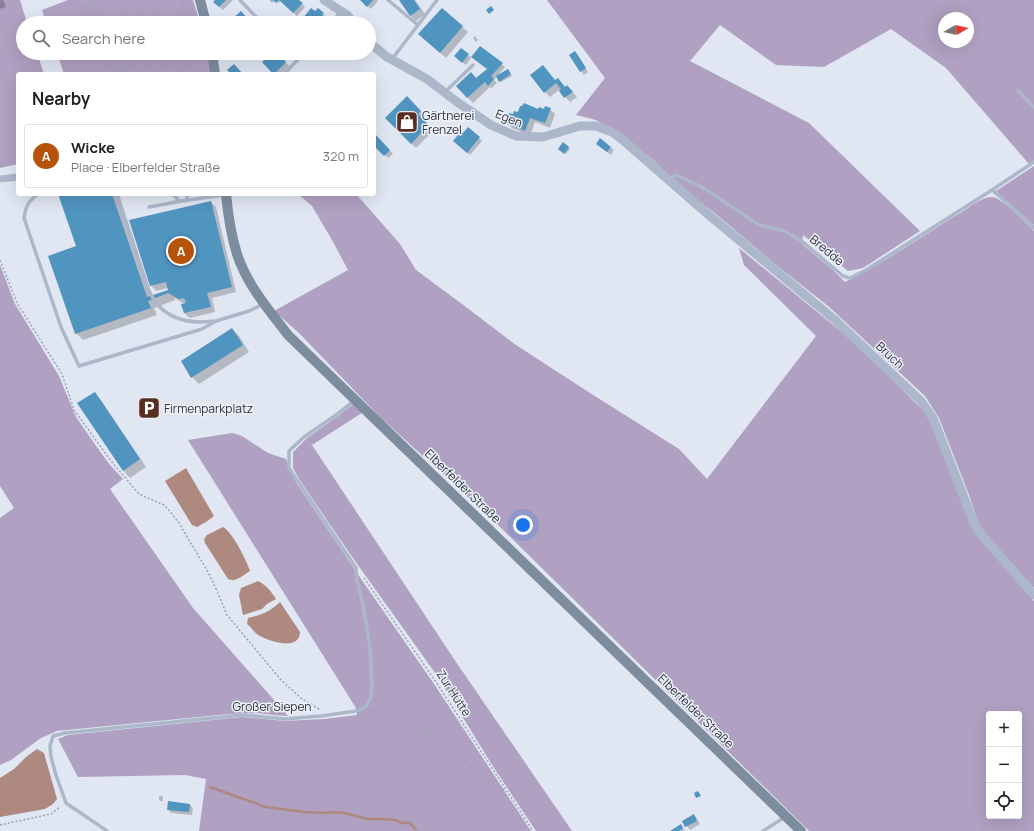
<!DOCTYPE html>
<html lang="en">
<head>
<meta charset="utf-8">
<style>
	:root { --surface:#fff; --page:#f6f6f6; --text:#222; --muted:#767676; --line:#e0e0e0; --accent:#b45309 }
	body { margin:0; font-family:Manrope,sans-serif; background:var(--page); color:var(--text) }
	.controls { position:absolute; right:12px; bottom:12px; display:grid; overflow:hidden; border-radius:4px; box-shadow:0 4px 16px #0002 }
	.controls button { width:36px; height:36px; display:grid; place-items:center; padding:0; border:0; border-bottom:1px solid var(--line); background:var(--surface); color:var(--text); font:20px sans-serif }
	.compass { position:absolute; left:938px; top:12px; width:36px; height:36px; border-radius:50%; background:var(--surface); box-shadow:0 4px 16px #0002; rotate:81deg }
	.you { position:absolute; left:523px; top:525px; width:14px; height:14px; margin:-10px; border:3px solid #fff; border-radius:50%; background:#1a73e8; box-shadow:0 0 0 6px #1a73e833 }
	.badge { display:grid; place-items:center; width:26px; height:26px; border-radius:50%; background:var(--accent); color:#fff; font-size:13px; font-weight:700 }
	.pin { position:absolute; translate:-50% -50%; border:2px solid #fff; box-shadow:0 1px 4px #0006 }
	.list { margin:0; padding:0; list-style:none }
	h2 { display:flex; justify-content:space-between; align-items:center; height:52px; margin:0; padding:0 16px; font-size:17px }
	h2 small { font-size:13px; font-weight:400; color:var(--muted) }
	.list li { display:grid; grid-template-columns:26px 1fr auto; gap:12px; align-items:center; box-sizing:border-box; height:64px; margin:0 8px 8px; padding:0 8px; border:1px solid var(--line); border-radius:4px }
	.list b { display:block; font-size:15px; white-space:nowrap }
	.list p { margin:0; font-size:13px; white-space:nowrap; color:var(--muted) }
	.list em { font-size:13px; font-style:normal; color:var(--muted) }
	.icon { flex:none; width:22px; height:22px; fill:none; stroke:currentColor; stroke-width:2; stroke-linecap:round; stroke-linejoin:round }
	.map { position:relative; flex:none; width:1034px; height:831px; overflow:hidden }
	.search { position:absolute; background:var(--surface); box-shadow:0 4px 16px #0002; left:16px; top:16px; width:360px; height:44px; display:flex; align-items:center; gap:10px; box-sizing:border-box; padding:0 14px; border-radius:22px; color:var(--muted); font-size:15px }
	.panel { position:absolute; background:var(--surface); box-shadow:0 4px 16px #0002; left:16px; top:72px; width:360px; height:124px; border-radius:4px }
	.map>svg:first-child { display:block }
	.green { fill:#b0a0c1; fill-rule:evenodd }
	.water { fill:#ae8980 }
	.shadow { fill:#0003 }
	.lines { fill:none; stroke-linecap:round; stroke-linejoin:round }
	.stream { stroke:#ae8980; stroke-width:2.5 }
	.building { fill:#5094c0 }
	.path { stroke:#96a4b6; stroke-width:1.5; stroke-dasharray:2 2; stroke-linecap:butt }
	.service { stroke:#acb8ca; stroke-width:3.5 }
	.minor { stroke:#acb8ca; stroke-width:7 }
	.tertiary { stroke:#acb8ca; stroke-width:9 }
	.secondary { stroke:#7e8d9e; stroke-width:10 }
	.labels { text-anchor:middle; dominant-baseline:central; stroke-width:3; stroke-linejoin:round; paint-order:stroke }
	.poi-label { font-size:12px; fill:#2b3239; stroke:#edf1fa; text-anchor:start }
	.street-label { font-size:12px; fill:#2b3239; stroke:#edf1fa }
</style>
</head>
<body>
<div class="map">
<svg width="1034" height="831" viewBox="0 0 1034 831">
	<rect width="100%" height="100%" fill="#e0e6f2"/>
	<path class="green" d="M0 0H20L27 23H23V53H37L44 74H18V164L0 168Z
		M68 0H193L200 23H46L42 10Z
		M547 0H1034V160L1029 164 946 68 891 29 824 67 776 65 720 25 690 61 809 123 920 231 863 268 848 271 815 245 803 235 802 244 833 270 845 282C858 275 872 268 885 260 912 244 938 226 965 210 972 205 983 197 992 197 1003 198 1026 223 1034 231V588L1001 552 979 525 969 495 939 418 925 396 828 306 776 265 717 215 685 190 653 160 634 145 596 120 576 115 605 78ZM944 18H968V42H944Z
		M57 53H207L210 74H64Z
		M1034 166V225L996 191Z
		M298 194H356L400 244 416 270 462 304 516 345 590 393 679 449 707 479 816 336 744 265 739 248 855 343 928 415 974 528 1034 601V831H809L490 517 380 417 299 333 274 311 348 270 332 240 312 206ZM989 714H1019V816H989Z
		M0 265 15 304 59 376 76 417 96 446 110 465 123 479 110 489 193 608 288 716 273 715 258 713 229 714 57 731 41 738 11 760 0 765V518L14 508 0 486Z
		M355 403 365 411 312 445 456 662 572 831H536L494 768 438 677 350 554 299 479 293 468V452L307 438 338 416Z
		M232 433 242 436 268 453 286 459 289 469 296 482 359 576 434 684 531 831H199L206 779 185 775 78 777 58 739 68 735 242 717 285 721 324 719 357 715 356 708 188 440Z"/>
	<path class="water" d="M186 468 214 516 206 522 197 527 192 525 165 481Z
		M223 527C233 533 246 559 250 571 243 575 236 583 228 579L205 543 204 539 207 535Z
		M258 581C266 585 271 591 276 599L267 604 262 609 243 615 239 595 241 588 251 584Z
		M280 602 300 632C299 652 269 641 258 635 254 632 251 627 247 624L248 618C262 615 269 612 280 602Z
		M37 749 44 753 57 799 53 804 45 809 0 817V778L14 769 26 757Z"/>
	<path class="shadow" d="M0 0H3L6 7 0 9Z
		M217 0H233L223 10 215 2Z
		M269 0H275L272 3Z
		M275 0H298L305 7 297 16 281 1 278 3Z
		M361 0H377L378 1 371 9Z
		M400 0H415L425 14 416 21 411 16Z
		M442 9 468 32 446 58 425 39Z
		M315 13 323 14 328 19 327 20 330 23H302Z
		M475 36 478 40 476 42 473 38Z
		M480 47 505 67 494 80 497 83 492 88 490 87 473 103 457 86 477 79 488 69 473 57 471 58Z
		M575 52 578 55 588 72 584 75 570 55Z
		M253 53H261L257 57Z
		M274 53H276L289 66 281 74H274L263 63Z
		M468 55 471 58 466 65 459 60Z
		M509 72 512 76 501 82 500 81Z
		M556 81 565 88 567 86 577 97 570 102 559 90 550 97 545 92Z
		M407 98 426 116 422 120 433 131 416 148 386 118Z
		M550 109 555 114 550 128 535 122 530 136 512 128 507 123 513 115 518 113Z
		M374 134 393 154 388 158 374 144Z
		M479 138 482 141 470 155 457 144Z
		M600 139 614 150 611 155 600 147Z
		M569 147 570 149 566 154 560 150Z
		M59 194H114L117 197 151 297 169 291 168 288 156 291 151 285 211 202 216 207 236 292 212 298 215 312 190 318 184 313 185 304 174 298 175 300 154 308 157 315 83 340 76 333 77 247Z
		M232 329 239 336 249 352 199 384 192 377 182 361Z
		M94 393 101 400 146 467 130 478 124 471 79 403Z
		M159 796H162L163 797V801H160L159 800Z
		M190 805 193 808 192 815 171 813 168 809Z
		M694 815 697 819 700 824 690 830 683 821Z
		M680 825 685 831H672Z"/>
	<g class="lines">
		<path class="stream" d="M210 787 266 807 305 812 322 813 332 812 345 813 367 819H383L395 820 402 823H410L417 831"/>
	</g>
	<path class="building" d="M215 0H226L219 7 213 2Z
		M273 0H299L303 3 293 13 279 0 276 3Z
		M360 0H373L367 7Z
		M399 0H414L420 9 410 16Z
		M491 6 494 10 489 14 486 10Z
		M311 8 315 11 318 8 324 13 322 15 330 21 328 23H299Z
		M442 8 463 26 440 53 418 34Z
		M241 11 249 20 246 23H231L230 21Z
		M480 46 503 63 491 76 494 79 488 86 485 82 467 98 456 86 471 72 476 78 487 69 471 57Z
		M461 48 469 54 462 63 454 56Z
		M575 51 586 68 580 72 569 55Z
		M272 53H277L286 62 274 74H273L262 62Z
		M234 64 243 74H231L227 70Z
		M543 65 555 80 558 78 565 87 567 85 573 92 564 98 559 91 561 89 556 83 544 93 530 75Z
		M508 69 511 74 499 82 496 76Z
		M407 96 421 111 418 114 429 125 411 144 385 118Z
		M524 103 538 109 539 107 544 109 545 106 551 108 545 123 530 118 525 131 505 123 509 113 513 114 514 111 518 112 520 106H522Z
		M468 127 480 137 467 153 453 141 461 131 463 133Z
		M374 133 390 150 384 156 374 146Z
		M600 138 611 147 607 152 596 144Z
		M563 142 569 147 564 154 558 149Z
		M58 194H112L147 297 168 290 166 282 150 286 129 220 211 201 232 287 207 293 211 307 184 313 181 304 186 303 184 298 179 299 168 293 148 301 151 308 75 334 48 256 76 246Z
		M232 328 243 345 191 378 181 361Z
		M95 392 140 459 123 471 77 403Z
		M698 791 701 796 696 798 694 793Z
		M168 801 190 804 189 812 167 810Z
		M694 814 697 821 685 827 682 821Z
		M681 824 683 828 679 831H670Z"/>
	<g class="lines">
		<path class="path" d="M119 0 130 23
			M133 0 144 23
			M150 0 161 23
			M182 0 188 23
			M92 3 101 23
			M91 23 84 7 100 0
			M104 53 114 74
			M115 53 124 74
			M157 53 166 74
			M172 53 179 74
			M182 53 189 74
			M146 60 153 74
			M116 74 146 60 143 53
			M196 74 198 73V74
			M0 260 17 303 62 374 74 410 111 461 139 494 164 505 172 514 179 523 208 572 217 591 227 615 281 680 302 699 321 710
			M364 578 436 682 533 831
			M321 615C327 625 334 635 339 645 347 658 353 672 365 681
			M369 710 424 732 506 791
			M0 825 51 814 60 807
			M416 831 418 828"/>
		<path class="service" d="M240 0 262 23
			M388 0 418 25 392 59
			M332 23 340 12
			M418 25 437 0
			M290 53 297 61
			M284 74 304 53
			M1018 91 1034 107
			M445 92 473 65
			M669 179 676 175 702 187 759 225 785 231 804 243 843 276 850 278 866 270 992 190 1034 162
			M992 190 1020 214 1034 228
			M38 194C28 202 26 205 24 218L61 327 79 366 202 329 216 321 249 311 263 304
			M117 194 149 291C151 295 154 300 157 304 172 321 192 324 213 321
			M173 194 179 201
			M186 201 188 194
			M149 207C174 202 199 198 224 195
			M107 831 66 803 56 775 51 757 50 746 53 736 65 733 242 715 285 719 321 716 356 711 363 708 366 706 371 698 372 687 371 669 370 647 363 605 357 581 356 568 289 468V451L304 437 336 415 354 401
			M763 831 785 817"/>
		<path class="minor" d="M0 179 18 177"/>
		<path class="tertiary" d="M324 0 347 15 354 23
			M369 42 387 57 427 79 457 102 491 125 516 136 543 137 580 126H596L612 132 624 141 710 216 835 320 921 401 933 418 974 523 980 533 1034 595"/>
		<path class="secondary" d="M200 0 206 23
			M212 53 215 74
			M226 194C228 215 231 235 237 254 247 285 269 310 288 335L801 831"/>
	</g>
	<defs>
		<g id="shop-square" transform="scale(1.15)"><rect x="-9" y="-9" width="18" height="18" rx="4" fill="#582e22" stroke="#edf1fa"/><path d="M-5-2.5h2.3a2.7 3.5 0 0 1 5.4 0H5L5.5 6h-11ZM-1.5-2.5h3a1.5 2.3 0 0 0-3 0Z" fill="#fff"/></g>
		<g id="parking-square" transform="scale(1.15)"><rect x="-9" y="-9" width="18" height="18" rx="4" fill="#582e22" stroke="#edf1fa"/><path d="M-3.5-5.5H1a3.5 3.5 0 0 1 0 7H-1V5.5H-3.5ZM-1-3.4V-.6H.8a1.4 1.4 0 0 0 0-2.8Z" fill="#fff"/></g>
	</defs>
	<g fill-rule="evenodd">
		<use href="#shop-square" x="407" y="122"/>
		<use href="#parking-square" x="149" y="408"/>
	</g>
	<g class="labels">
		<g class="poi-label">
			<text x="422" y="115">Gärtnerei<tspan x="422" dy="14">Frenzel</tspan></text>
			<text x="164" y="408">Firmenparkplatz</text>
		</g>
		<g class="street-label">
			<text transform="translate(509 118) rotate(22)">Egen</text>
			<text transform="translate(827 250) rotate(40)">Bredde</text>
			<text transform="translate(890 355) rotate(43)">Bruch</text>
			<text transform="translate(463 486) rotate(44)">Elberfelder Straße</text>
			<text transform="translate(454 693) rotate(57)">Zur Hütte</text>
			<text x="272" y="706">Großer Siepen</text>
			<text transform="translate(696 711) rotate(44)">Elberfelder Straße</text>
		</g>
	</g>
</svg>
<div class="controls">
<button>+</button>
<button>−</button>
<button><svg class="icon" aria-label="locate" viewBox="0 0 24 24"><circle cx="12" cy="12" r="6"/><path d="M12 2v4M12 18v4M2 12h4M18 12h4"/></svg></button>
</div>
<svg class="compass" viewBox="-18 -18 36 36"><path d="M0-13l5 13h-10z" fill="#e53935"/><path d="M0 13l5-13h-10z" fill="#767676"/></svg>
<div class="you"></div>
<div class="pin badge" style="left:181px;top:251px">A</div>
<div class="search"><svg class="icon" aria-label="search" viewBox="0 0 24 24"><circle cx="10" cy="10" r="6"/><path d="M15 15l6 6"/></svg>Search here</div>
<section class="panel">
<h2>Nearby<small></small></h2>
<ul class="list">
<li><span class="badge">A</span><div><b>Wicke</b><p>Place · Elberfelder Straße</p></div><em>320 m</em></li>
</ul>
</section>
</div>
</body>
</html>
